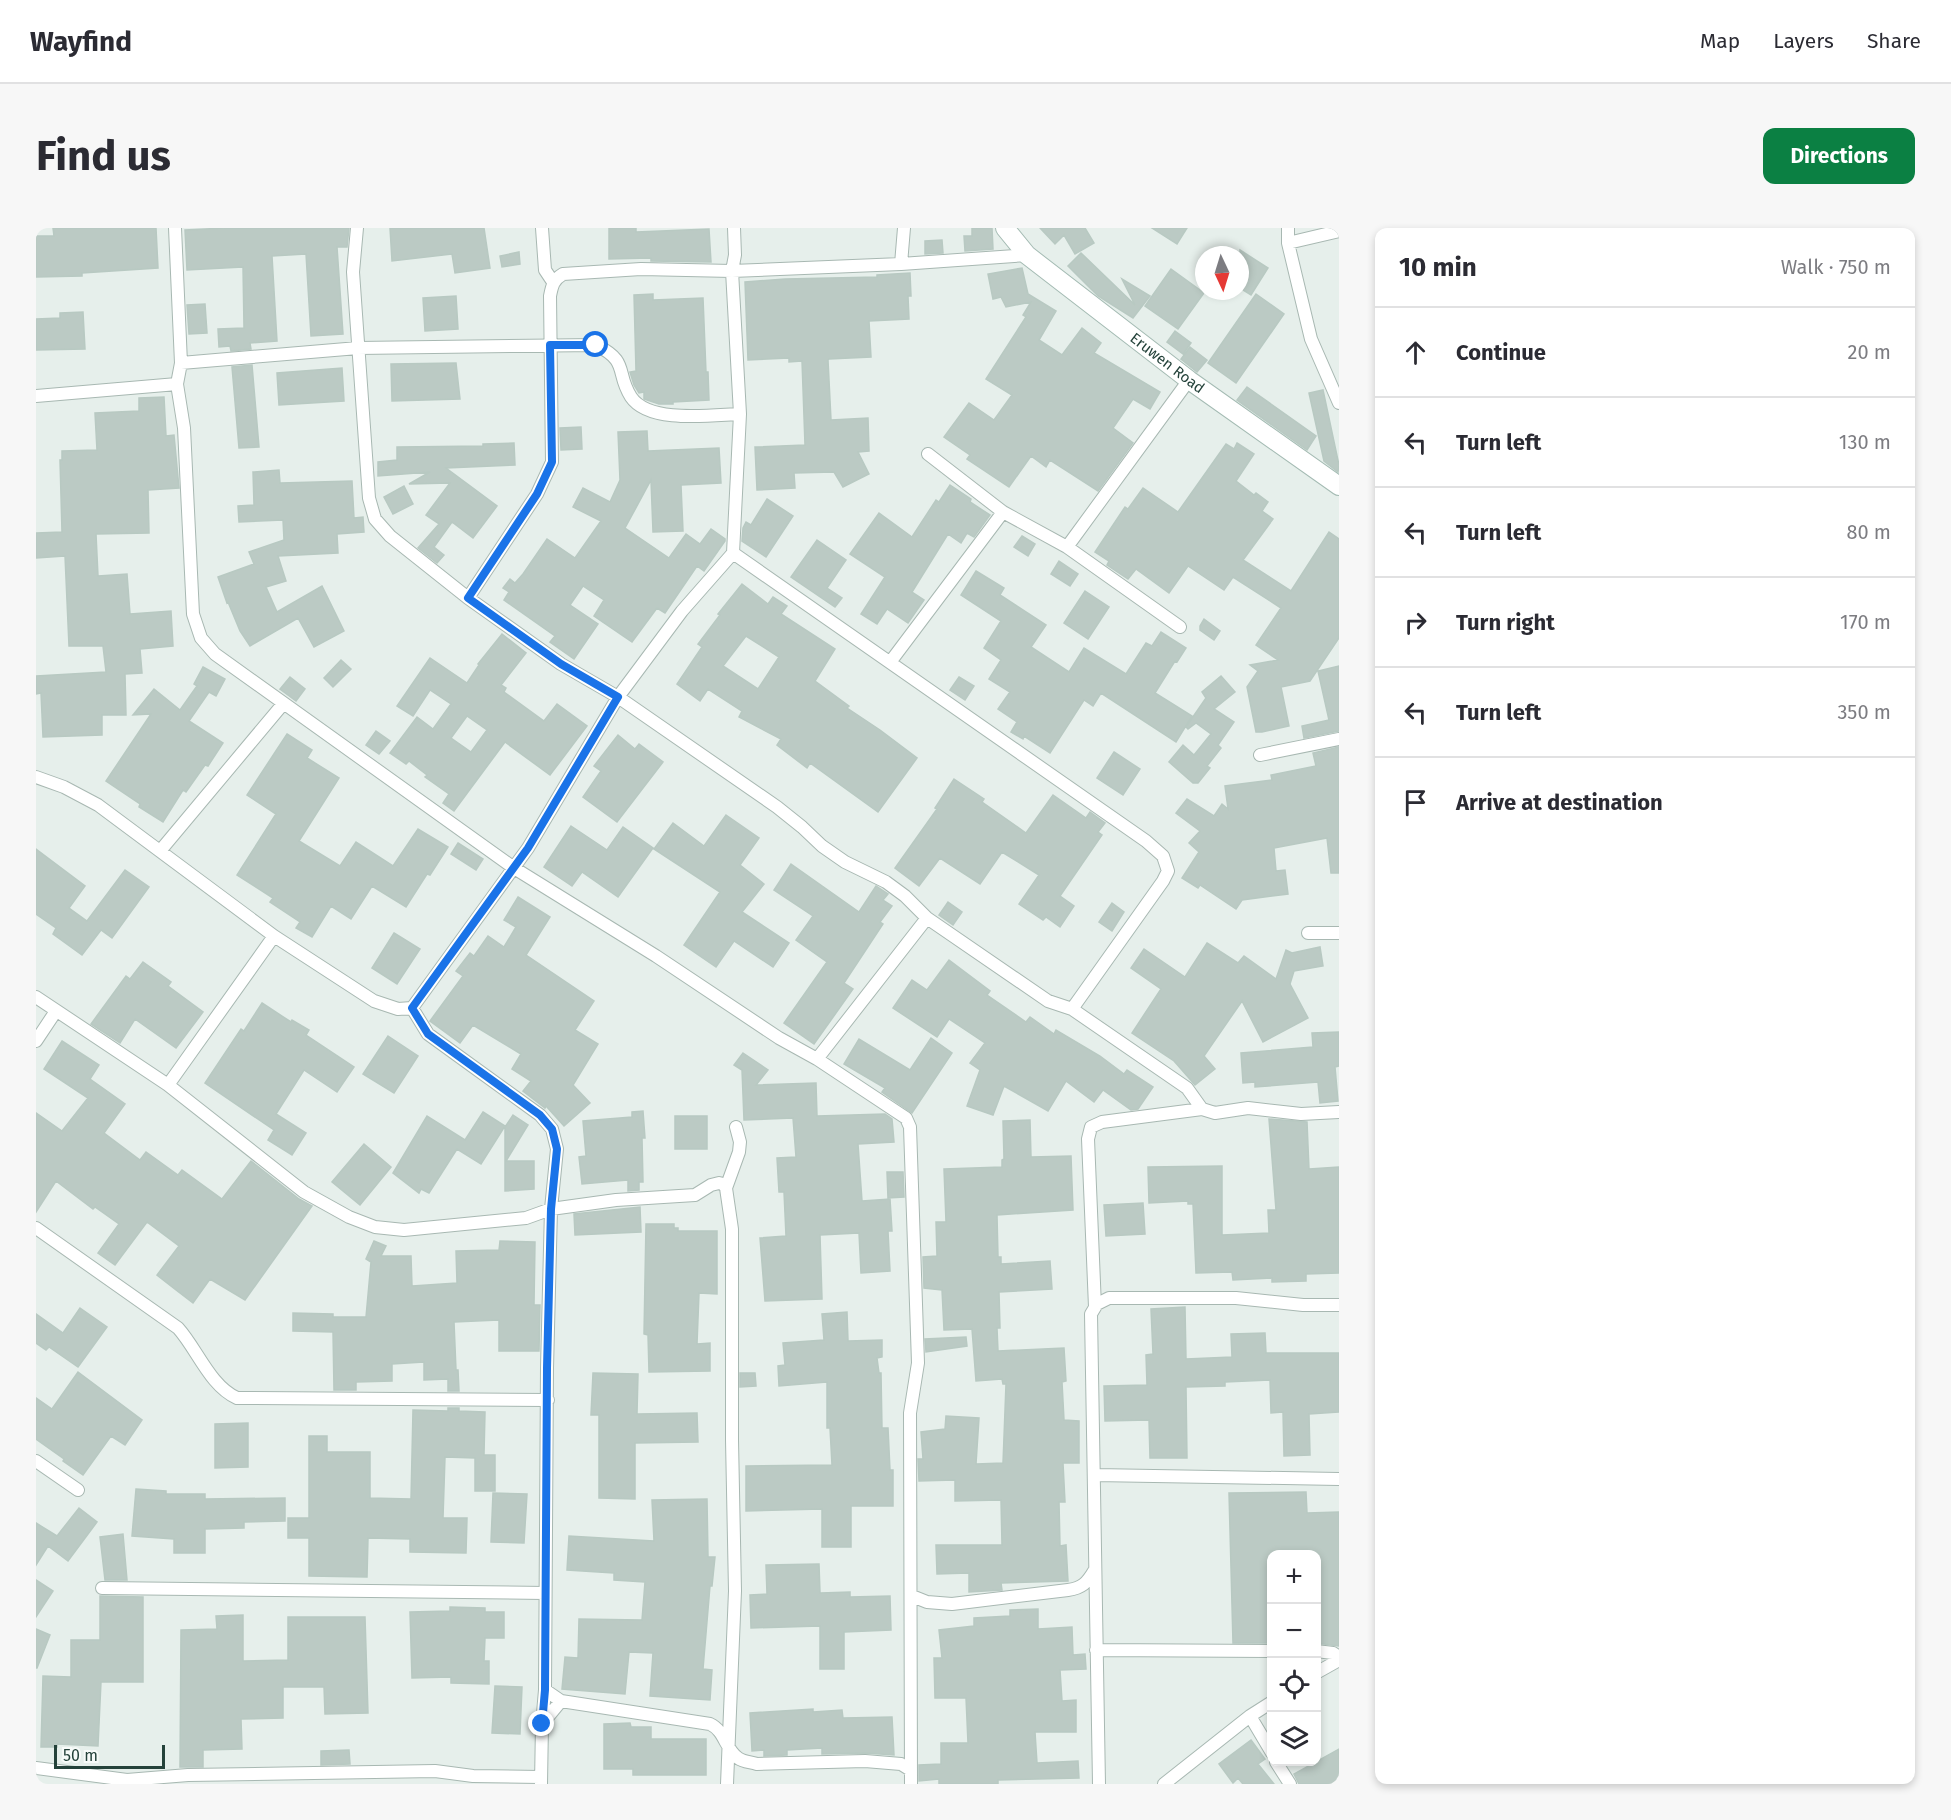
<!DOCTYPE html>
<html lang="en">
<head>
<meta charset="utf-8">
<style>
	:root { --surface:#fff; --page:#f7f7f7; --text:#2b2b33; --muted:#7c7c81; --line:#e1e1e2; --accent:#0b8043 }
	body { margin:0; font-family:"Fira Sans",sans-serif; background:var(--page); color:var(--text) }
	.controls { position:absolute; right:18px; bottom:18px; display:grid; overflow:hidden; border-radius:12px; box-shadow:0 3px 9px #0003 }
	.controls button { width:54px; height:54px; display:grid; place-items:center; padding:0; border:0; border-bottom:2px solid var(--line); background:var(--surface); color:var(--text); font:30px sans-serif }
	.compass { position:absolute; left:1159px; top:18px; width:54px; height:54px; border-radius:50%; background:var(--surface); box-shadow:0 3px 9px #0003; rotate:176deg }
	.scale { position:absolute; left:18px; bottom:15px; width:111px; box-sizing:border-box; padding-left:6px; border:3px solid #24423a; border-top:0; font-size:16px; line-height:21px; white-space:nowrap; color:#24423a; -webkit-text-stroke:4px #f7fbf9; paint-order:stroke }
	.stop { position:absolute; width:18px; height:18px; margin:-14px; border:4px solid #1a73e8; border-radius:50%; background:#fff }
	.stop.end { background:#1a73e8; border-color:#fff; box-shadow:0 2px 6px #0008 }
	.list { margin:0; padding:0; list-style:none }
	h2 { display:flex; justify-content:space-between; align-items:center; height:78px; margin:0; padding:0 24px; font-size:26px }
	h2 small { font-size:20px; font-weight:400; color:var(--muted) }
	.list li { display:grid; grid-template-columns:39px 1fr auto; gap:18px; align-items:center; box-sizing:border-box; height:90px; padding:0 24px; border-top:2px solid var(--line) }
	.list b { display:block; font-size:22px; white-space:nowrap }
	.list em { font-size:20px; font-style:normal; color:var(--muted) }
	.icon { flex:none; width:33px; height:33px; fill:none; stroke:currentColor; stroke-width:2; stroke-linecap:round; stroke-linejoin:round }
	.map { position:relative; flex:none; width:1303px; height:1556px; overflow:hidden; border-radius:12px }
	header { display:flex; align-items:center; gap:36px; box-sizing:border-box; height:84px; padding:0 30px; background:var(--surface); border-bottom:2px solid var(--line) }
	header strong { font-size:28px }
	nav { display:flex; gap:33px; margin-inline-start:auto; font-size:21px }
	.intro { display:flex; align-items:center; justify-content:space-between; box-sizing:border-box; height:144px; padding:0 36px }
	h1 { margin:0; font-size:42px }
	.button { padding:15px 27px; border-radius:12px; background:var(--accent); color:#fff; font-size:21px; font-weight:700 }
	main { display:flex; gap:36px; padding:0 36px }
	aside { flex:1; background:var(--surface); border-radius:12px; box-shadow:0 3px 9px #0003 }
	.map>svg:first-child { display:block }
	.building { fill:#bbcac4; stroke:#b8c9c2; stroke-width:1.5; fill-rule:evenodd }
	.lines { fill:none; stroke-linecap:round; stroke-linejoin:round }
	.street-casing { stroke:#a8b8b2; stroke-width:14 }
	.secondary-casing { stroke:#a4bbb3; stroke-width:20 }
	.street { stroke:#fff; stroke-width:12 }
	.secondary { stroke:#fff; stroke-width:18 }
	.route { stroke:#1a73e8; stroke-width:8 }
	.labels { text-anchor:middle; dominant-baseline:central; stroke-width:5; stroke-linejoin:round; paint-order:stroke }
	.street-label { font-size:15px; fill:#24423a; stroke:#f7fbf9 }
</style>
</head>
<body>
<header>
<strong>Wayfind</strong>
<nav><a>Map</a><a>Layers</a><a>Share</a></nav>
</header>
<div class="intro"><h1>Find us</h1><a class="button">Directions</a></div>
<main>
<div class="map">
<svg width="1303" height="1556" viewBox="0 0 1303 1556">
	<rect width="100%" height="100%" fill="#e6efeb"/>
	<path class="building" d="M17 0H120L122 40 46 45V48L0 49V8H18Z
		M189 0H313L311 19H301L307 106 275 108 270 26 236 28 241 113 214 115 215 121 195 123 194 118 183 119 182 101 208 100 207 39 151 42 149 2Z
		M354 0H448L454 40 419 45 416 26 356 33Z
		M573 0H600V4L673 1 675 34 615 33V30L573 31Z
		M936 0H956L957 21 929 23 928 8H936Z
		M1004 0H1049L1058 15 1039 26 1028 7 1019 16Z
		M1116 0H1151L1141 16Z
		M906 12 907 25 889 26V13Z
		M1204 22 1232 40 1215 67 1204 60Z
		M483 24 484 36 466 39 464 28Z
		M1045 25 1099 77 1086 51 1114 68 1097 90 1062 68 1032 38Z
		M986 40 992 66 1020 83 1003 112 1026 127 1046 100 1065 115 1058 125 1124 164 1114 181 1097 171 1077 200 1097 215 1062 263 1014 232 1010 239 995 228 973 259 931 231 934 227 908 209 933 175 958 192 976 167 950 151 990 89 987 87 995 74 970 79 965 69 957 71 952 46Z
		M1135 41 1168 65 1142 101 1109 78Z
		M874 45 875 68H872L873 91 833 93 835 129 793 131 792 132 795 192 832 190 833 223 822 224 833 246 807 259 798 244 758 245 759 260 721 262 719 219 769 217 766 133 753 134V130L712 132 709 54 749 51 841 49V47Z
		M617 66V72L667 70 670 144H672L673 172 637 174V176H623L608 171V164L603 165 598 157 594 144 600 143 598 67Z
		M1220 66 1248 86 1200 155 1172 135Z
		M420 68 422 101 389 103 387 70Z
		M169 76 171 105 153 106 151 77Z
		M47 84 49 121 0 122V91L24 90V85Z
		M1139 103 1155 115 1147 126 1131 114Z
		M1154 119 1171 132 1161 144 1145 131Z
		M420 135 424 171 356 173 355 136Z
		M216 137 223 219 203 220 196 139Z
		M306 140 308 173 243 177 241 145Z
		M1211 159 1280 208 1271 222 1201 172Z
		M1287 162 1303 237 1302 244 1288 233 1273 165Z
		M128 169 130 208 138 207 143 260 112 262 113 305 60 306 62 348 91 346 94 386 135 383 137 418 104 421 106 445 89 446 90 487H66V507L7 509 5 465 0 466V448L70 444 67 418H33L29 328 0 330V305L26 304 24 232H26V223L61 222 59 185 103 183V170Z
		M545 199 546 221 525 222 524 200Z
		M611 203 612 223 683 220 685 255 645 257 647 303 617 304 615 252 589 300 633 330 650 306 664 316 675 301 689 311V313L668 343 661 338 629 385 621 380 596 414 558 388 568 372 547 358 534 377 562 396 538 431 514 414 519 408 468 372 473 364 467 360 474 351 479 355 487 346 511 311 539 330 565 293 537 279 547 260 574 274 584 252 582 204Z
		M478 215 479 237 410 240 461 278 437 310 416 294 398 319 408 327 401 335 382 320 403 296 390 287 414 255 373 256 394 244 342 248V234L361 232V219L447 218V216Z
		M1201 215 1218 226 1200 253 1218 267 1220 265 1232 274 1226 283 1237 291 1207 332 1255 363 1293 304 1303 311V410L1274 453 1245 459 1253 498 1226 504H1220L1211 459 1222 443 1214 437 1242 432 1220 417 1245 380 1197 349 1188 362 1152 338 1133 365 1100 341 1092 351 1071 337 1073 333 1059 324 1089 279 1092 281 1107 260 1142 284 1190 216 1198 221Z
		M243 242 244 255 316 253 318 290 327 289 328 304 301 306 302 325 242 328 250 353 230 359 241 384 286 358 308 403 278 419 262 390 214 418 204 403 192 374 191 375 182 349 218 336 213 324 248 312 247 292 203 294 202 278 218 277 217 244Z
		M914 257 935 271 934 274 954 287 938 309 931 305 925 315 912 306 876 364 888 372 872 395 851 381 841 396 825 386 849 349 814 326 843 285 876 309 900 272 903 274Z
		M368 258 377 276 357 286 348 269Z
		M731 271 757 288 730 329 706 313 707 300 710 294 715 297Z
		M986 308 999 316 992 328 978 319Z
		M781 312 810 332 791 360 806 370 799 379 755 349Z
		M1023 333 1042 346 1034 358 1015 346Z
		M940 343 968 360 964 367 1010 397 995 419 1033 444 1048 420 1090 446 1110 415 1116 418 1125 404 1150 420 1141 434 1139 433 1119 465 1156 488 1140 514 1065 465 1057 478 1048 472 1014 525 988 508 987 511 975 504 981 494 962 481 974 464 953 451 965 432 948 420 965 393 925 367Z
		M706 356 732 376 737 369 751 378 745 386 799 421 779 453 813 478 811 480 844 502 881 530 842 584 774 535 771 540 741 517 745 511 703 489 706 483 672 461 664 473 641 456 666 419 662 416 684 387 682 386ZM710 408 743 429 722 461 687 438Z
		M1049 363 1073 379 1052 411 1028 395Z
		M1168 391 1184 403 1178 412 1164 402V398Z
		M466 406 490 425 465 457 470 460 468 464 508 493 521 476 551 498 514 547 469 514 418 583 407 575 413 566 389 549 391 547 373 533 370 536 354 525 381 489 397 501 415 476 394 462 377 488 361 478 394 430 431 455 443 437 442 436ZM431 488 451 502 435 524 415 510Z
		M305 432 315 441 297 459 288 450Z
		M1303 438V503L1268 510 1266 498 1293 492 1282 443Z
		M167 439 189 451 180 468 173 464 153 493 187 515 172 538 169 537 150 564 147 562 127 594 103 579 104 576 70 553 115 486 97 487 118 461 144 482 161 458 158 456Z
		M1185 448 1199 464 1178 481 1198 494 1182 517 1185 520 1171 538 1174 540 1162 555H1157L1133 534 1147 517 1158 527 1175 506 1160 495 1152 501 1150 499 1170 470 1166 464Z
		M254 449 269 461 260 473 244 461Z
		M923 449 938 458 929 472 914 462Z
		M340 503 354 513 343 526 330 517Z
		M251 506 276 522 271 530 303 550 263 613 304 638 320 614 357 638 382 601 412 619 394 647 391 646 370 679 336 658 315 691 295 678 276 709 260 700 264 694 234 674 237 670 201 647 240 586 211 567Z
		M582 507 599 521 603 516 627 534 581 594 547 569 565 543 558 538Z
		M1303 519V645H1295L1291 610 1238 620 1240 643 1249 642 1252 666 1206 672 1200 681 1164 657 1162 660 1146 650 1163 624 1153 615 1164 603 1140 585 1151 571 1178 588 1186 576 1192 581 1189 558 1236 552 1235 547 1280 538 1277 525Z
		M1078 524 1104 541 1087 567 1061 550Z
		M918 551 948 571 946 574 990 605 1017 567 1050 590 1054 584 1069 595 1062 604 1066 607 1024 668 1038 678 1024 699 1010 689 1007 692 983 676 1003 647 966 624 944 656 904 630 883 658 859 640 901 581 899 580Z
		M690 587 723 610 704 637 728 656 706 684 753 715 737 739 698 713 680 739 648 717 684 664 618 621 637 595 668 618Z
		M535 598 571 622 587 599 617 620 582 669 546 644 536 658 508 639Z
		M422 615 447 631 440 642 415 626Z
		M0 621 49 658 33 680 51 693 89 642 113 659 76 710 65 702 46 727 17 706 20 700 0 686Z
		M755 636 823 684 840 658 852 666 847 672 856 678 844 694 847 696 808 755 817 761 778 816 748 795 791 734 760 712 777 688 738 662Z
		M482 669 514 689 490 727 558 773 539 802 562 816 537 857 554 875 528 898 510 878 509 880 487 863 495 853 476 841 485 826 437 797 424 815 394 793 427 748 420 743 434 725 438 728 452 708 468 719 480 699 468 692Z
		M912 674 926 684 917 697 903 687Z
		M1076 675 1088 684 1076 703 1063 694Z
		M358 705 384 721 361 756 336 740Z
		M1171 715 1202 735 1208 728 1240 751 1250 722 1256 725 1284 719 1287 738 1258 743 1254 756 1272 790 1227 814 1206 773 1168 828 1179 841 1159 857 1138 833 1096 805 1125 761 1095 740 1108 721 1149 749Z
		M913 732 954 763 951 767 990 794 994 789 1018 806 1020 802 1064 828 1088 846 1091 842 1117 859 1102 881 1095 882 1067 862 1058 874 1030 853 1012 883 968 858 957 887 931 878 944 842 934 835 949 815 913 791 901 809 857 780 876 752 891 762Z
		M107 734 135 754 132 758 167 784 140 820 99 791 84 815 55 796 90 748 94 751Z
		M226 775 255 794 256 792 273 802 270 807 318 839 301 864 268 842 240 886 270 905 256 927 232 912 238 902 169 855 205 801 208 803Z
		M1303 804V838L1299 839 1302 873 1284 875 1282 854 1219 859V854L1207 855 1205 825 1277 819 1276 805Z
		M352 808 382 828 358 865 327 846Z
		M895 810 916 825 876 885 846 864 849 860 808 836 823 811 874 842Z
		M26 813 63 837 54 851 89 876 68 905 104 932 110 924 142 947 146 942 186 971 215 933 263 971 276 978 209 1072 174 1051 157 1075 140 1062 121 1047 143 1018 111 994 79 1037 62 1025 83 996 59 979 57 981 20 953 0 984V885L26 903 52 870 8 841Z
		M707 825 732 842 720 857 780 855 781 888 849 886 856 891 858 914 822 916 826 973 854 971 856 1003H852L854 1043 825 1045 823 1005 784 1007 786 1071 729 1073 724 1010 750 1008 748 964H743L741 930 760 929 757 890 708 892 706 842 698 837Z
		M607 883 609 910H606L607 954H603V962L592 963V952L546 956 543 929 550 928 547 893 596 889V884Z
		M447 884 469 898 445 936 421 921 393 965 385 961 383 965 357 945 391 888 429 912Z
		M477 887 492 897 470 933H498V961L469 963V899Z
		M639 888H671V921H639Z
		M1233 891 1271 894 1273 941 1303 939V1045L1270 1046V1053L1236 1054V1050L1197 1052 1196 1044 1160 1045 1157 976H1152V973L1113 975 1112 939 1186 938V1007L1233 1005 1232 982H1240Z
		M994 892 995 929 1035 928 1037 982 961 987 962 1029H965V1036L1014 1033 1016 1061 963 1064 964 1100H961L962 1123 1028 1120 1030 1153 1026 1154 1028 1192 1043 1193V1235H1027L1029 1274H1023L1024 1318 1030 1317 1032 1353 965 1355 966 1362 933 1364V1345L901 1346 900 1317H966L965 1272 919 1273V1252L883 1253 882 1231H887L885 1204 909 1201 910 1188 943 1190 940 1236 967 1235 970 1156H967L966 1151 940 1153 936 1101 908 1102 906 1062 888 1060 887 1029 901 1028 900 994H910L908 941 966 939V932L968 931 967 893Z
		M328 916 355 939 324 977 296 954Z
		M851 944H867L868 969 852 970Z
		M1107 975 1109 1006 1070 1008 1068 977Z
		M604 979 605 1004 539 1007 538 986Z
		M610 996H638V1000H642V1003H681V1066L663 1065 661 1116 674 1115V1143L613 1144 612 1107 608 1106Z
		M338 1013 350 1018 345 1028H375L376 1058 421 1055 420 1023 463 1022 464 1013 499 1014 498 1077H504L503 1123H463V1092L418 1094 420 1142H422L423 1163H412V1151L388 1152V1134L356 1136V1153L320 1154V1162H298L297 1104 257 1103V1085L297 1086V1089H330L335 1034 330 1031Z
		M1149 1079 1150 1131 1196 1129 1195 1106 1229 1105 1230 1125H1303V1184L1273 1186 1274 1227 1248 1228 1247 1184 1235 1185 1234 1152 1189 1154V1158L1150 1159 1151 1230H1114L1113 1192 1069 1193 1068 1158 1111 1157 1110 1127 1117 1126 1115 1081Z
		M44 1080 71 1099 42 1139 13 1119 10 1122 0 1115V1086L27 1105Z
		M811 1084 812 1113 846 1112V1129L841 1130 843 1145H845L846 1200H852L854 1242H857V1278H815V1319H786V1281L710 1283V1238L796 1237 794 1200H791V1154L743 1158 742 1138 749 1137 747 1115 788 1112 786 1086Z
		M930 1109 931 1118 890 1124 889 1111Z
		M42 1144 106 1192 89 1217 75 1208 47 1247 27 1233 28 1231 0 1211V1170L16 1181Z
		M557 1145 602 1146 601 1186 661 1185 662 1214 599 1215V1271L563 1270V1187H555Z
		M704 1145H719L720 1158 704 1159Z
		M412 1180H423V1183L449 1184 448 1227H459V1263H439V1230L409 1229 407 1290H431L430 1325 374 1324V1311L332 1310 331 1349 273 1348V1310H252V1290H273V1208H291V1224H334V1270L375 1271 377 1182 412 1183Z
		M212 1195V1239L179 1240V1196Z
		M100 1261 130 1263V1266H169V1271L249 1270V1293L208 1294V1300L169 1301V1325H138V1311L96 1308Z
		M1270 1264 1271 1285 1303 1284V1418L1281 1415V1326H1236V1381L1232 1382 1233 1415H1197L1193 1265Z
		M457 1265 491 1266 488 1315 455 1314Z
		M671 1271 672 1329H679L676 1358H674L667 1441 676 1442 674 1472 614 1468 617 1425 593 1424 589 1466 526 1461 529 1429 542 1430 543 1391 606 1392 609 1354 578 1352V1345L531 1342 533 1308 618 1313 616 1272Z
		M43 1280 61 1294 32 1333 12 1318 0 1337V1295L21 1308Z
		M87 1306 91 1352H69L64 1309Z
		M783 1336 784 1365 814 1364V1369L854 1368 855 1402 808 1404V1441H784V1398L715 1400 714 1367 731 1366 730 1337Z
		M0 1352 17 1363 0 1389Z
		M64 1368 107 1369V1454H65L62 1518 21 1516V1519H5L7 1448 35 1449V1412H64Z
		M414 1379 449 1380V1384H468V1410H449L448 1433H453V1456L415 1455V1449L376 1450 374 1384 414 1383Z
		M1002 1381V1401L1036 1399 1037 1427 1049 1426 1050 1441 1024 1442 1026 1473 1040 1472V1504H999L1001 1535 1042 1533 1043 1550 962 1552V1556H903V1551L883 1553V1537L905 1536V1515H932L930 1470H899L898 1430H906L903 1402 938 1398V1390L974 1388V1382Z
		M207 1387V1433L252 1432V1389H329L332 1485 289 1486 288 1459H247V1490L205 1491 206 1521 167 1522V1539H144L145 1402 181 1401 180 1388Z
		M0 1401 14 1407 1 1440H0Z
		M459 1458 486 1459 484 1506 456 1505Z
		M777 1481V1484L806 1482 807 1490 856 1489 858 1527 829 1525 786 1526V1520L751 1522V1527L728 1528V1522L716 1523 714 1485Z
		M594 1495 595 1499H615V1511H670V1547H597V1541H568V1496Z
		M1215 1512 1229 1531 1222 1536 1238 1556H1207L1202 1550 1197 1555 1183 1536Z
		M1303 1521V1556H1263L1258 1546Z
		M313 1522 314 1536 285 1537V1523Z"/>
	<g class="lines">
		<g class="street-casing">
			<path id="street" d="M139 0 145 135 141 156 148 200 157 386 165 410 179 426 478 640 620 728 743 810 781 831 870 890 874 899 882 1135 874 1185 875 1556
				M321 0 317 44 333 270 339 291 354 308 432 370 525 436 582 469 741 579 766 599 786 618 809 634 850 654 869 668 891 690 1012 773 1036 781 1151 860 1166 881 1179 885 1212 880 1265 886 1303 884
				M506 0 509 42 517 54
				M1252 0V15L1275 111 1303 175
				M1252 15 1303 3
				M865 36 868 0
				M145 135 322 120 560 117C594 134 579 144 595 169 613 196 676 187 704 186
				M0 168 141 156
				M892 226 967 284 1031 319 1144 399
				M1031 319 1153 152
				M697 325 1110 613 1127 628 1132 643 1127 653 1036 781
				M432 370 501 266 516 234 514 68C516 58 517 52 527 46L605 41 696 43 865 36 991 27
				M855 433 967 284
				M1224 527 1303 511
				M0 549 28 559 62 577 238 708 338 773 362 781 376 780 492 620 582 469 646 383 697 325 704 186 696 43 699 27 698 0
				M124 623 247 476
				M1272 705H1303
				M0 769 132 857 268 964 313 989 339 999 368 1002 490 990 515 981 580 972 659 967 675 957 683 955 687 956 690 960
				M376 780 392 806 504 887 516 901 521 921 515 981 511 1140 509 1462 506 1496 505 1556
				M0 813 20 783
				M781 831 891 690
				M132 857 238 708
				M0 1000 142 1100C161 1121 174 1158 201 1170L512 1172
				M1059 1079 1052 911 1055 899 1066 894 1166 881
				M0 1233 42 1262
				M1059 1247 1303 1251
				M66 1360 509 1365
				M876 1368 891 1374 916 1376 1032 1362C1046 1360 1051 1355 1058 1343
				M1060 1422 1236 1423
				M1280 1423 1297 1425 1303 1429
				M1280 1445 1303 1432
				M509 1462 525 1473 674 1496C689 1503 689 1521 702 1530 707 1534 715 1534 721 1536L829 1533 865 1536 873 1541
				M1214 1488 1236 1525
				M506 1496 525 1473
				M1240 1534 1254 1556
				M0 1540 91 1552 152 1547 399 1543 437 1548 504 1549
				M691 1556 699 1363 696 1212V1001L690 960 703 924 704 914 700 899
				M1063 1556 1055 1086 1061 1076 1073 1070H1200L1267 1077H1303
				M1128 1556 1214 1488 1236 1474"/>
		</g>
		<g class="secondary-casing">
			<g id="secondary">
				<path id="s1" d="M969 0 991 27 1153 152 1303 258"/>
			</g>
		</g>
		<use href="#street" class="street"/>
		<use href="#secondary" class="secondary"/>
	</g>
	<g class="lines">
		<path class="route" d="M506 1496 509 1462 511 1140 515 981 521 921 516 901 504 887 392 806 376 780 492 620 582 469 525 436 432 370 501 266 516 234 514 117H560"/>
	</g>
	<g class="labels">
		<g class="street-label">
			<text stroke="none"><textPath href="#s1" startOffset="212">Eruwen Road</textPath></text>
		</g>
	</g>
</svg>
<div class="controls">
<button>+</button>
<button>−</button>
<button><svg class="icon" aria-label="locate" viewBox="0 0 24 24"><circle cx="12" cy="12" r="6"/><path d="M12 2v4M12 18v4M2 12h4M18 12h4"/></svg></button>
<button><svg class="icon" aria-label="layers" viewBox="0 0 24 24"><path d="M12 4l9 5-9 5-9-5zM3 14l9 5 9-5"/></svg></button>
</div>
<svg class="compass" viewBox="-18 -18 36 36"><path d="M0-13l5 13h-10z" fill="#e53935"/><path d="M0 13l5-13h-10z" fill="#7c7c81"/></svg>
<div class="scale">50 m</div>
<div class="stop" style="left:560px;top:117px"></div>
<div class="stop end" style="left:506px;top:1496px"></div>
</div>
<aside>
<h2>10 min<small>Walk · 750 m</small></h2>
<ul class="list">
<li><svg class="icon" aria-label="ahead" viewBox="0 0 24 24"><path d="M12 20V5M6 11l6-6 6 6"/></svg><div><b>Continue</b></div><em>20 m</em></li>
<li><svg class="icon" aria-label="left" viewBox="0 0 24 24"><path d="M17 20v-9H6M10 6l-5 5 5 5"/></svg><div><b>Turn left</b></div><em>130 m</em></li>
<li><svg class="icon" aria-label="left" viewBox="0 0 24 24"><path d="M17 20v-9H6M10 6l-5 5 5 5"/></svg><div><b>Turn left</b></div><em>80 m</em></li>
<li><svg class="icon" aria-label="right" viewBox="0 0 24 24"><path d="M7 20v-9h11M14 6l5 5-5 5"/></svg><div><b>Turn right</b></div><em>170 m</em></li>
<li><svg class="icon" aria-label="left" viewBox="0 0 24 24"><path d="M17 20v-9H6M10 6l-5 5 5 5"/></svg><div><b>Turn left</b></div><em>350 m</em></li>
<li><svg class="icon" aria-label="arrive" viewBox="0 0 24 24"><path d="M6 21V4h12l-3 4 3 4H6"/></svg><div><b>Arrive at destination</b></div></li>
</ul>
</aside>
</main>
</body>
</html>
